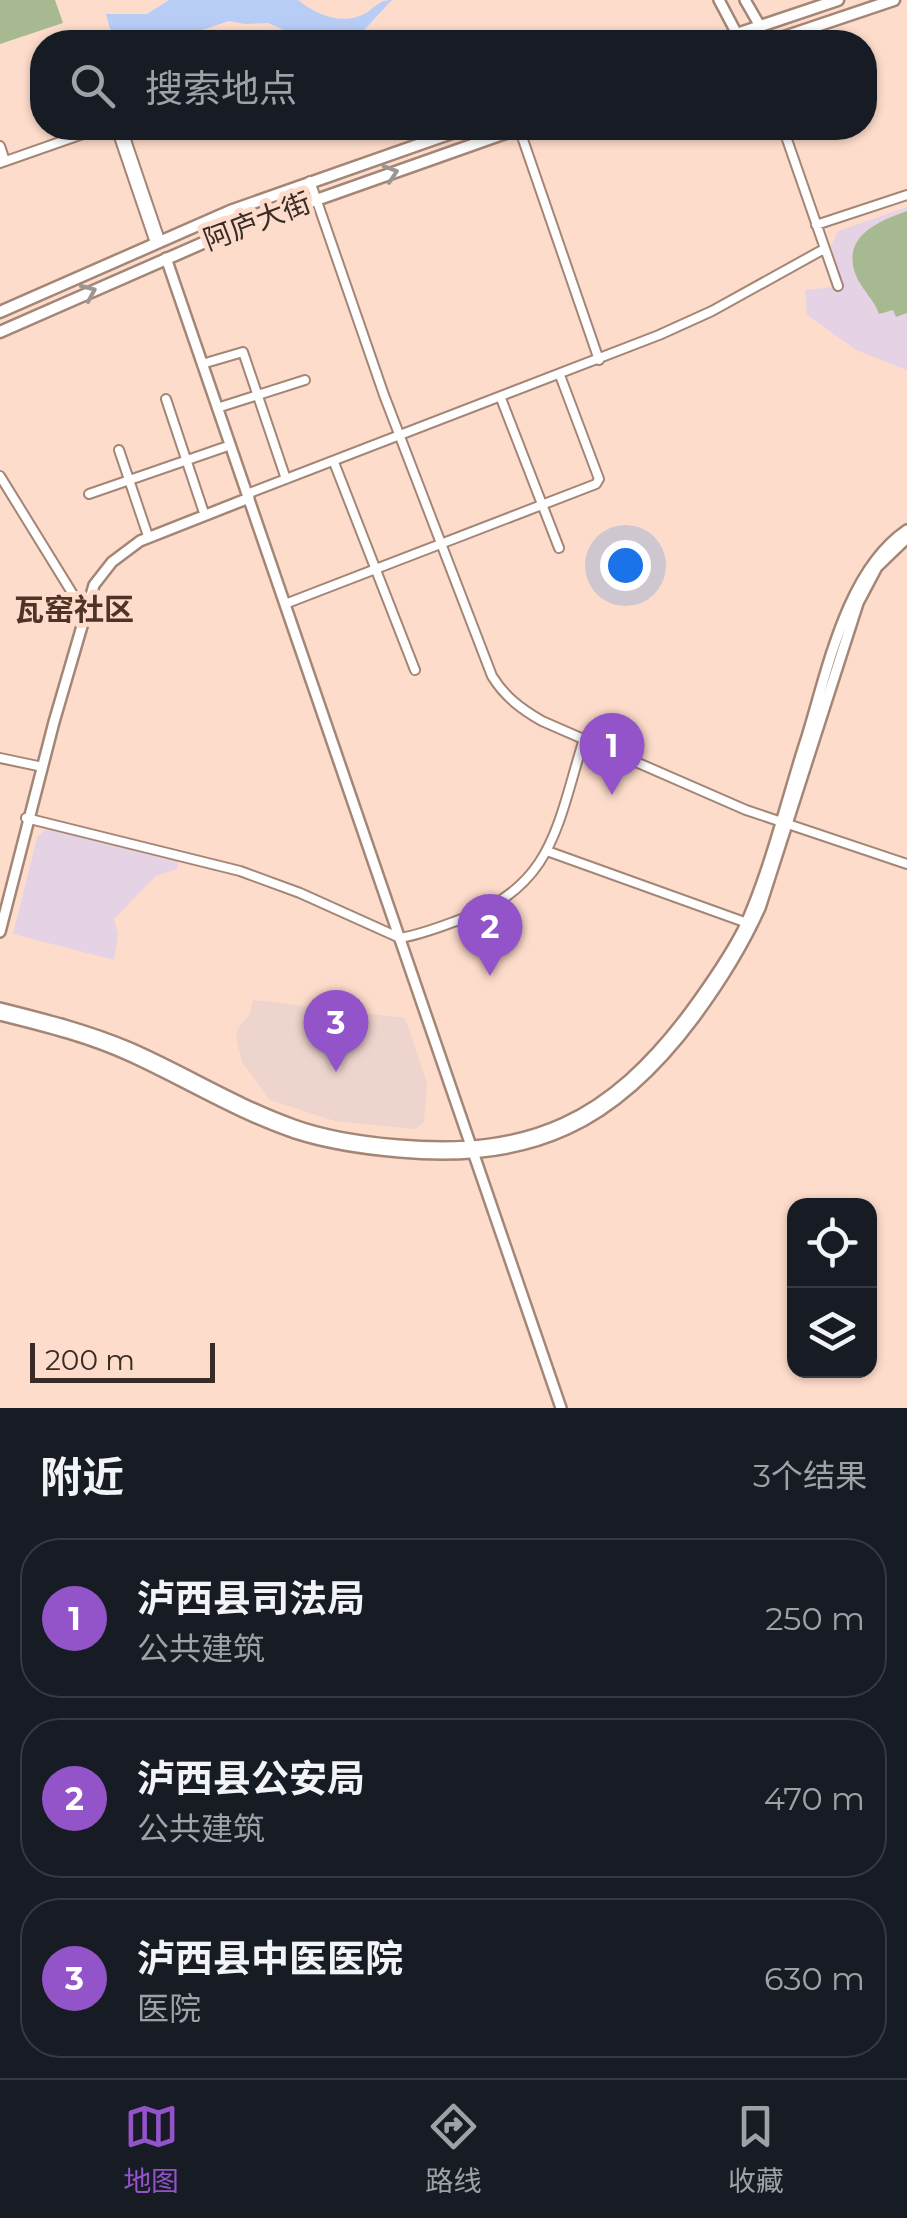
<!DOCTYPE html>
<html lang="zh">
<head>
<meta charset="utf-8">
<style>
	:root { --surface:#171b24; --page:#20242c; --text:#f1f3f6; --muted:#9ea1a6; --line:#363941; --accent:#9353c9 }
	body { margin:0; font-family:Montserrat,"Noto Sans SC",sans-serif; background:var(--page); color:var(--text) }
	.controls { position:absolute; right:30px; bottom:30px; display:grid; overflow:hidden; border-radius:20px; box-shadow:0 2px 8px #0004 }
	.controls button { width:90px; height:90px; display:grid; place-items:center; padding:0; border:0; border-bottom:2px solid var(--line); background:var(--surface); color:var(--text); font:50px sans-serif }
	.scale { position:absolute; left:30px; bottom:25px; width:185px; box-sizing:border-box; padding-left:10px; border:5px solid #392c26; border-top:0; font-size:28px; line-height:35px; white-space:nowrap; color:#392c26; -webkit-text-stroke:8px #fddccb; paint-order:stroke }
	.you { position:absolute; left:625px; top:565px; width:35px; height:35px; margin:-25px; border:8px solid #fff; border-radius:50%; background:#1a73e8; box-shadow:0 0 0 15px #1a73e833 }
	.badge { display:grid; place-items:center; width:65px; height:65px; border-radius:50%; background:var(--accent); color:#fff; font-size:32px; font-weight:700 }
	.pin { position:absolute; translate:-50% -82px; filter:drop-shadow(0 2px 5px #0008) }
	.pin::after { content:''; position:absolute; top:52px; width:35px; height:30px; background:inherit; clip-path:polygon(0 0,100% 0,50% 100%) }
	.list { margin:0; padding:0; list-style:none }
	h2 { display:flex; justify-content:space-between; align-items:center; height:130px; margin:0; padding:0 40px; font-size:42px }
	h2 small { font-size:32px; font-weight:400; color:var(--muted) }
	.list li { display:grid; grid-template-columns:65px 1fr auto; gap:30px; align-items:center; box-sizing:border-box; height:160px; margin:0 20px 20px; padding:0 20px; border:2px solid var(--line); border-radius:40px }
	.list b { display:block; font-size:38px; white-space:nowrap }
	.list p { margin:0; font-size:32px; white-space:nowrap; color:var(--muted) }
	.list em { font-size:32px; font-style:normal; color:var(--muted) }
	.icon { flex:none; width:55px; height:55px; fill:none; stroke:currentColor; stroke-width:2; stroke-linecap:round; stroke-linejoin:round }
	.map { position:relative; flex:none; width:907px; height:1408px; overflow:hidden }
	.search { position:absolute; background:var(--surface); box-shadow:0 2px 8px #0004; left:30px; right:30px; top:30px; height:110px; display:flex; align-items:center; gap:25px; box-sizing:border-box; padding:0 35px; border-radius:40px; color:var(--muted); font-size:38px }
	.sheet { height:670px; background:var(--surface) }
	nav { display:flex; justify-content:space-around; align-items:center; box-sizing:border-box; height:140px; border-top:2px solid var(--line); background:var(--surface); font-size:28px; color:var(--muted) }
	nav a { display:grid; justify-items:center; gap:5px }
	nav .on { color:var(--accent) }
	.map>svg:first-child { display:block }
	.education { fill:#e5d3e5 }
	.medical { fill:#edd4cc }
	.green { fill:#a7b991 }
	.water { fill:#b8cdf6 }
	.lines { fill:none; stroke-linecap:round; stroke-linejoin:round }
	.minor-casing { stroke:#a48677; stroke-width:12 }
	.major-casing { stroke:#a48677; stroke-width:14 }
	.highway-casing { stroke:#a48677; stroke-width:15 }
	.minor { stroke:#fff; stroke-width:8 }
	.major { stroke:#fff; stroke-width:9 }
	.highway { stroke:#fff; stroke-width:10 }
	.oneway { stroke:#9c9692 }
	.labels { text-anchor:middle; dominant-baseline:central; stroke-width:10; stroke-linejoin:round; paint-order:stroke }
	.street-label { font-size:28px; fill:#392c26; stroke:#fddccb }
	.neighbourhood-label { font-size:30px; font-weight:bold; fill:#4e3427; stroke:#fddccb }
</style>
</head>
<body>
<div class="map">
<svg width="907" height="1408" viewBox="0 0 907 1408">
	<rect width="100%" height="100%" fill="#fddccb"/>
	<path class="education" d="M907 207V370L856 350 807 315 805 290 843 286 831 245 838 231Z
		M46 829 178 862 177 869 156 876 114 919 118 935 114 960 13 934 37 837Z"/>
	<path class="medical" d="M253 1000 405 1018 427 1083 424 1122 415 1129 335 1121 270 1100 242 1062 236 1038 238 1028 250 1014Z"/>
	<path class="green" d="M0 0H55L63 23 0 44Z
		M907 211V313L896 317 893 310 879 314C874 300 865 293 858 280 838 238 876 222 907 211Z"/>
	<path class="water" d="M169 0H298C315 14 340 25 362 15 375 9 377 0 392 0L365 29 350 36 309 41 268 23 245 24 229 21 190 34 182 42H131L110 29 106 14H147Z"/>
	<g class="lines">
		<g class="minor-casing">
			<path id="minor" d="M116 128 155 243
				M122 128 160 240
				M519 128 599 360
				M783 128 838 286
				M0 146 5 161
				M0 163 100 128
				M310 181 384 395 492 676C505 697 521 709 542 721L746 810 907 864
				M816 225 907 195
				M202 364 243 352 286 479
				M166 399 203 510
				M502 401 559 548
				M217 408 305 380
				M119 450 147 533
				M335 465 415 670
				M0 476 82 609
				M89 494 225 447
				M247 494 659 335 712 311 824 249
				M285 604 596 484 599 479 561 378
				M0 758 38 766
				M26 818 240 871 300 893 400 938C420 935 440 927 459 920 554 888 557 824 584 739
				M547 851 750 924"/>
		</g>
		<g class="major-casing">
			<path id="major" d="M719 0 737 34 750 42
				M745 0 760 26 757 42
				M166 258 561 1408
				M0 932 54 722 94 585 112 562 140 541 249 498
				M0 1008C44 1019 88 1030 130 1048 185 1072 237 1105 294 1125 327 1137 363 1142 398 1145 531 1157 610 1119 690 1012 709 986 728 959 743 930 770 871 785 805 805 743 827 674 845 572 907 530
				M0 1015C44 1026 89 1037 130 1056 185 1081 238 1114 295 1133 329 1144 365 1149 400 1152 532 1164 615 1124 694 1018 720 983 742 948 760 908L858 603 877 567 907 538"/>
		</g>
		<g class="highway-casing">
			<path id="highway" d="M713 42 838 0
				M769 42 894 0
				M0 312 230 211 466 128
				M0 332 237 228 520 128"/>
		</g>
		<use href="#minor" class="minor"/>
		<use href="#major" class="major"/>
		<use href="#highway" class="highway"/>
	</g>
	<defs><path id="oneway-chevron" d="M-2-3.5L2.5 0L-2 3.5" fill="none" stroke-width="1.6" stroke-linecap="round" stroke-linejoin="round" transform="scale(2.5)"/></defs>
	<g class="oneway">
		<use href="#oneway-chevron" transform="translate(391 173) rotate(-18)"/>
		<use href="#oneway-chevron" transform="translate(89 292) rotate(-24)"/>
	</g>
	<g class="labels">
		<g class="street-label">
			<text transform="translate(257 221) rotate(-21)">阿庐大街</text>
		</g>
		<g class="neighbourhood-label">
			<text x="74" y="609">瓦窑社区</text>
		</g>
	</g>
</svg>
<div class="controls">
<button><svg class="icon" aria-label="locate" viewBox="0 0 24 24"><circle cx="12" cy="12" r="6"/><path d="M12 2v4M12 18v4M2 12h4M18 12h4"/></svg></button>
<button><svg class="icon" aria-label="layers" viewBox="0 0 24 24"><path d="M12 4l9 5-9 5-9-5zM3 14l9 5 9-5"/></svg></button>
</div>
<div class="scale">200 m</div>
<div class="you"></div>
<div class="pin badge" style="left:612px;top:795px">1</div>
<div class="pin badge" style="left:490px;top:976px">2</div>
<div class="pin badge" style="left:336px;top:1072px">3</div>
<div class="search"><svg class="icon" aria-label="search" viewBox="0 0 24 24"><circle cx="10" cy="10" r="6"/><path d="M15 15l6 6"/></svg>搜索地点</div>
</div>
<section class="sheet">
<h2>附近<small>3个结果</small></h2>
<ul class="list">
<li><span class="badge">1</span><div><b>泸西县司法局</b><p>公共建筑</p></div><em>250 m</em></li>
<li><span class="badge">2</span><div><b>泸西县公安局</b><p>公共建筑</p></div><em>470 m</em></li>
<li><span class="badge">3</span><div><b>泸西县中医医院</b><p>医院</p></div><em>630 m</em></li>
</ul>
</section>
<nav>
<a class="on"><svg class="icon" aria-label="map" viewBox="0 0 24 24"><path d="M3 6l6-2 6 2 6-2v14l-6 2-6-2-6 2zM9 4v14M15 6v14"/></svg>地图</a>
<a><svg class="icon" aria-label="directions" viewBox="0 0 24 24"><path d="M12 3l9 9-9 9-9-9zM9 14v-3h6M13 9l2 2-2 2"/></svg>路线</a>
<a><svg class="icon" aria-label="saved" viewBox="0 0 24 24"><path d="M7 4h10v16l-5-4-5 4z"/></svg>收藏</a>
</nav>
</body>
</html>
